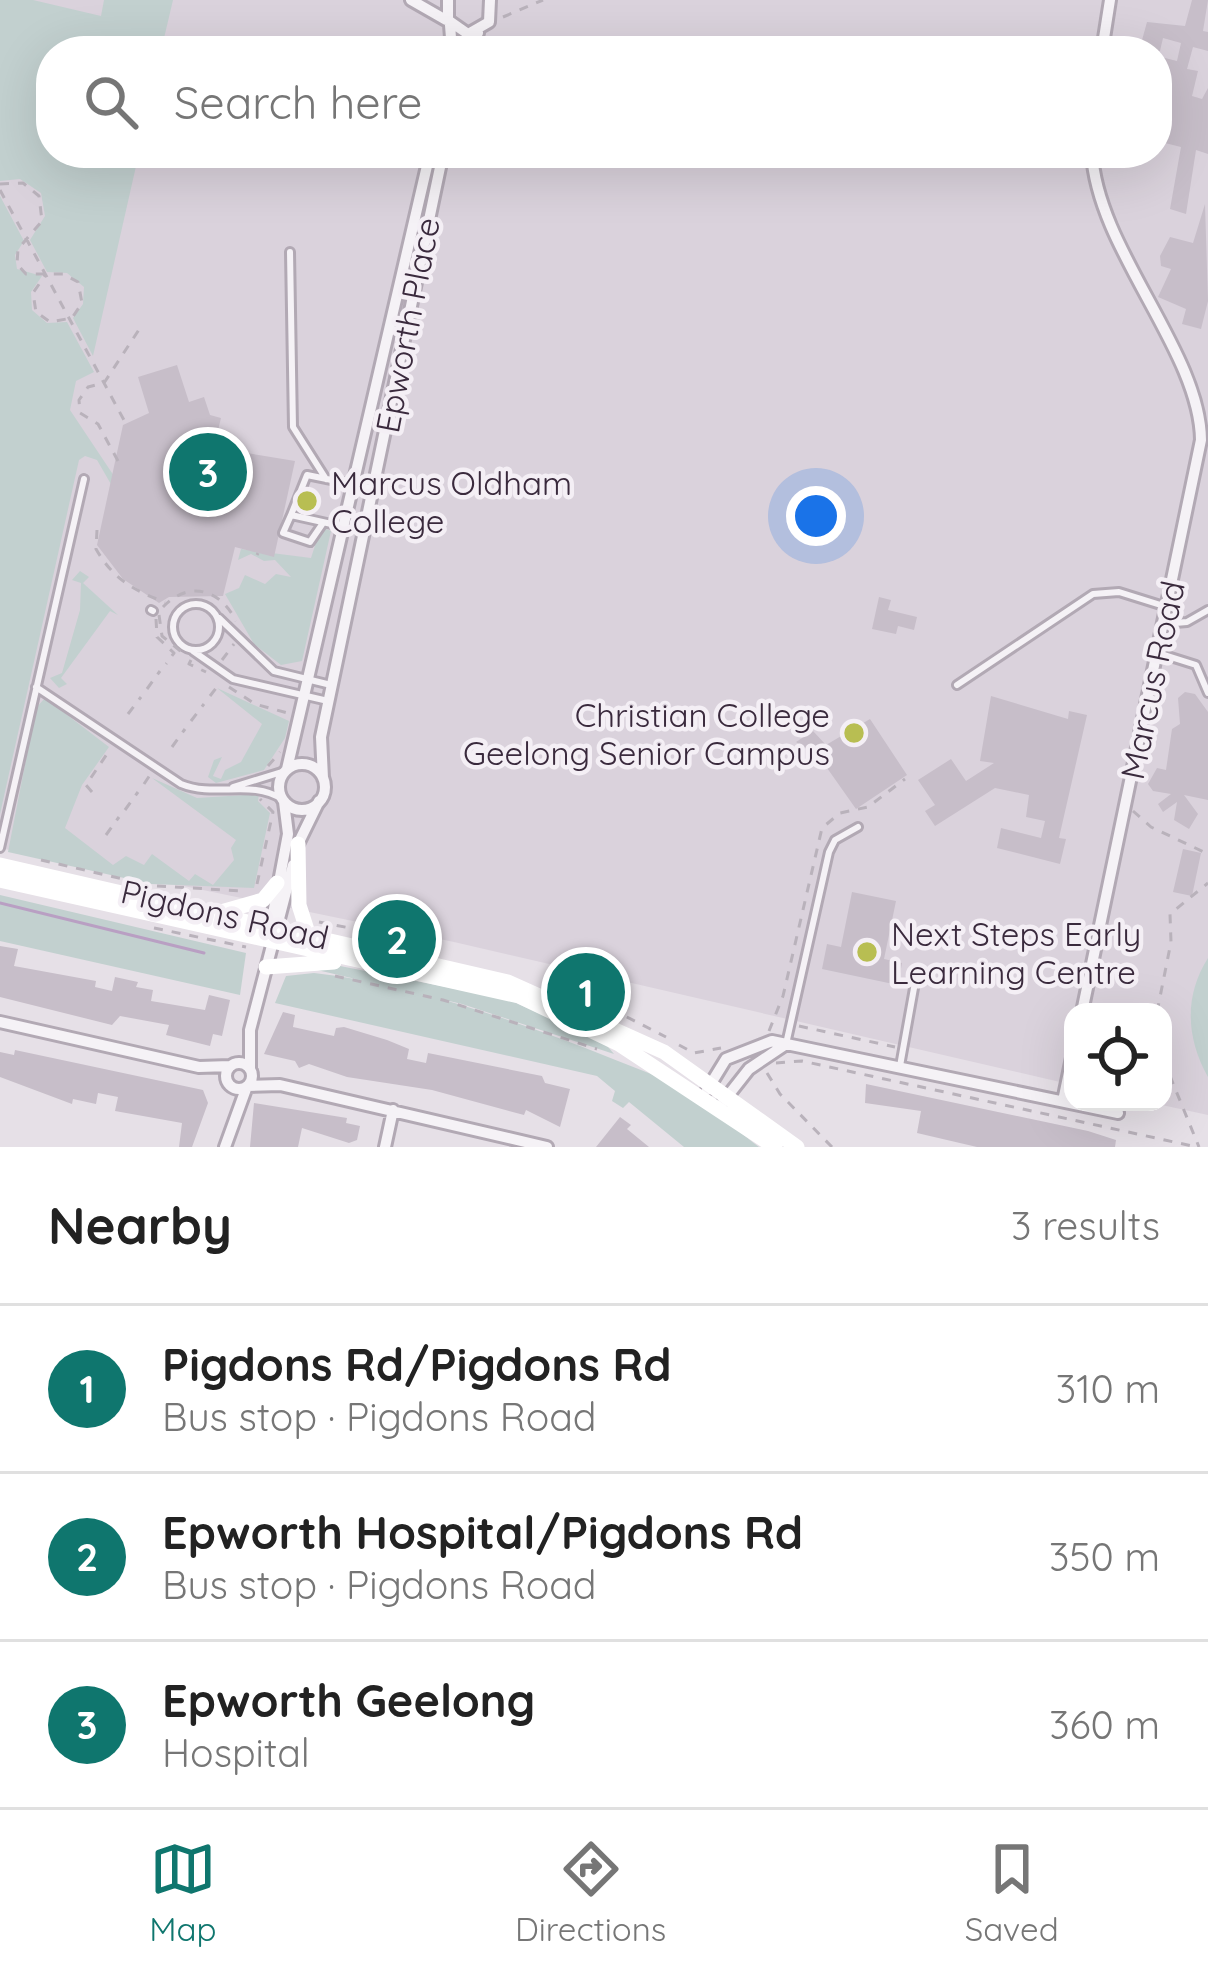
<!DOCTYPE html>
<html lang="en">
<head>
<meta charset="utf-8">
<style>
	:root { --surface:#fff; --page:#f6f6f6; --text:#222; --muted:#767676; --line:#e0e0e0; --accent:#0f766e }
	body { margin:0; font-family:Quicksand,sans-serif; background:var(--page); color:var(--text) }
	.controls { position:absolute; right:36px; bottom:36px; display:grid; overflow:hidden; border-radius:24px; box-shadow:0 12px 48px #0002 }
	.controls button { width:108px; height:108px; display:grid; place-items:center; padding:0; border:0; border-bottom:3px solid var(--line); background:var(--surface); color:var(--text); font:60px sans-serif }
	.you { position:absolute; left:816px; top:516px; width:42px; height:42px; margin:-30px; border:9px solid #fff; border-radius:50%; background:#1a73e8; box-shadow:0 0 0 18px #1a73e833 }
	.badge { display:grid; place-items:center; width:78px; height:78px; border-radius:50%; background:var(--accent); color:#fff; font-size:39px; font-weight:700 }
	.pin { position:absolute; translate:-50% -50%; border:6px solid #fff; box-shadow:0 3px 12px #0006 }
	.list { margin:0; padding:0; list-style:none }
	h2 { display:flex; justify-content:space-between; align-items:center; height:156px; margin:0; padding:0 48px; font-size:51px }
	h2 small { font-size:39px; font-weight:400; color:var(--muted) }
	.list li { display:grid; grid-template-columns:78px 1fr auto; gap:36px; align-items:center; box-sizing:border-box; height:168px; padding:0 48px; border-top:3px solid var(--line) }
	.list b { display:block; font-size:45px; white-space:nowrap }
	.list p { margin:0; font-size:39px; white-space:nowrap; color:var(--muted) }
	.list em { font-size:39px; font-style:normal; color:var(--muted) }
	.icon { flex:none; width:66px; height:66px; fill:none; stroke:currentColor; stroke-width:2; stroke-linecap:round; stroke-linejoin:round }
	.map { position:relative; flex:none; width:1208px; height:1147px; overflow:hidden }
	.search { position:absolute; background:var(--surface); box-shadow:0 12px 48px #0002; left:36px; right:36px; top:36px; height:132px; display:flex; align-items:center; gap:30px; box-sizing:border-box; padding:0 42px; border-radius:48px; color:var(--muted); font-size:45px }
	.sheet { height:660px; background:var(--surface) }
	nav { display:flex; justify-content:space-around; align-items:center; box-sizing:border-box; height:168px; border-top:3px solid var(--line); background:var(--surface); font-size:33px; color:var(--muted) }
	nav a { display:grid; justify-items:center; gap:6px }
	nav .on { color:var(--accent) }
	.map>svg:first-child { display:block }
	.built { fill:#dad2dc; fill-rule:evenodd }
	.green { fill:#c2d0cf }
	.lines { fill:none; stroke-linecap:round; stroke-linejoin:round }
	.stream { stroke:#b99fc3; stroke-width:3 }
	.building { fill:#c7bec9 }
	.lane-casing { stroke:#b2a9b4; stroke-width:12 }
	.street-casing { stroke:#b2a9b4; stroke-width:16 }
	.path { stroke:#b9b2bb; stroke-width:3; stroke-dasharray:9 9; stroke-linecap:butt }
	.lane { stroke:#f5f2f6; stroke-width:6 }
	.street { stroke:#f5f2f6; stroke-width:10 }
	.secondary { stroke:#fff; stroke-width:15 }
	.poi-dot { fill:#b8be52; stroke:#f4eff5; stroke-width:4.5 }
	.labels { text-anchor:middle; dominant-baseline:central; stroke-width:9; stroke-linejoin:round; paint-order:stroke }
	.street-label { font-size:33px; fill:#3a2a3d; stroke:#f4eff5 }
	.poi-label { font-size:33px; fill:#3a2a3d; stroke:#f4eff5; text-anchor:start }
</style>
</head>
<body>
<div class="map">
<svg width="1208" height="1147" viewBox="0 0 1208 1147">
	<rect width="100%" height="100%" fill="#e6e0e7"/>
	<path class="built" d="M0 0H1208V1115L1148 1102H1163V1012H1073V1085L454 942 0 848ZM51 51H1157V153H51Z"/>
	<path class="green" d="M0 0H33L101 16 104 0H173L161 51H51V153H139L93 356 73 318 83 304 84 287 67 273 47 272 30 240 45 216 41 193 20 179 0 181Z
		M0 196 24 241 15 255 17 269 42 276 31 292 32 310 47 323 67 322 94 372 76 381 70 410 114 476 112 486 97 460 85 456 79 460 0 814Z
		M321 527 331 531 302 661 281 665 254 644 225 594 239 588 245 575 265 584 276 574 291 577 275 560 264 561 251 554 238 560 241 549 311 558Z
		M80 571 89 577 83 583 118 615 110 611 61 678 67 684 59 688 50 678 62 673 80 610 81 583 72 580Z
		M217 688 289 721 285 738 264 770 216 783 208 777 214 760 222 757 213 776 221 779 225 770 241 762 262 724Z
		M45 698 109 747 82 785 65 828 113 865 126 856 144 865 152 854 189 881 195 874 213 885 234 860 231 848 236 840 152 778 197 798 259 794 258 801 270 813 254 888 151 884 8 852 36 708Z
		M0 895 246 953 240 995 0 941Z
		M1208 958V1077C1186 1038 1184 996 1208 958Z
		M335 965 507 999 604 1042 614 1054 462 1004 313 969Z
		M314 973C428 986 549 1033 651 1074 688 1089 727 1122 759 1147H684L629 1102 623 1108 612 1101 615 1091 597 1076 275 1003 286 976Z"/>
	<g class="lines">
		<path class="stream" d="M0 903 204 953"/>
	</g>
	<path class="building" d="M1192 0H1208L1203 31 1208 32V51L1193 47 1187 69 1198 71 1192 96 1202 99 1208 88V154L1196 150 1186 214 1170 209 1181 147 1157 141V121L1170 85 1157 81V56L1177 61 1181 43 1163 38 1160 51H1139L1147 22 1185 26Z
		M1205 204 1208 301 1201 329 1182 324 1186 309 1158 297 1171 269 1161 266 1160 256 1170 237 1193 243Z
		M177 365 189 402 204 397 210 415 221 418 216 438 225 440 223 449 295 461 274 557 235 547 223 596 169 597 159 603 123 579 97 545 123 425 149 413 138 377Z
		M879 597 891 600 888 610 917 617 914 630 898 626 896 634 872 629Z
		M1185 692 1195 694 1208 712V800L1184 795 1198 814 1189 829 1174 820 1177 802 1163 812 1158 804 1171 794 1153 791 1148 784 1157 768 1166 770 1172 729 1180 724 1178 698Z
		M991 696 1068 719 1069 711 1087 715 1059 838 1066 839 1060 864 997 848 1001 828 1041 838 1045 821 1026 817 1029 795 995 788 935 826 925 811 935 805 918 780 951 759 966 781 994 763 980 761Z
		M870 719 907 775 856 809 820 758 796 742 813 731 826 745Z
		M1183 849 1201 853 1192 896 1173 892Z
		M852 892 896 901 884 959 902 963 898 985 822 969 827 944 841 947Z
		M0 946 18 949 14 966 96 981 95 987 112 991 115 977 138 982 136 987 153 990 151 1001 205 1010 209 995 230 1000 222 1036 213 1034 210 1046 166 1035 169 1025 120 1016 112 1025 0 997Z
		M283 1012 295 1015 293 1027 334 1036 336 1028 344 1027 387 1040 409 1049 407 1059 426 1063 428 1053 542 1076 545 1083 570 1089 560 1127 526 1110 524 1115 432 1090 347 1077 309 1064 299 1068 295 1061 264 1054Z
		M15 1050 203 1090 208 1103 192 1147H179L182 1123 115 1111 118 1097 98 1093 96 1104 73 1099 72 1104 0 1077V1052L14 1055Z
		M866 1084 1088 1131 1116 1140 1115 1147H977L917 1133 921 1111 865 1103Z
		M254 1103 347 1118 346 1123 360 1126 357 1140 349 1143 302 1128 298 1147H250Z
		M620 1117 631 1125 627 1129 649 1147H596Z"/>
	<g class="lines">
		<g class="lane-casing">
			<path id="lane" d="M290 252 293 427 326 479
				M291 515 307 475 371 488
				M323 523 310 542 283 533 291 515 363 531
				M173 627a23 23 0 1 1 46 0a23 23 0 1 1-46 0Z
				M151 610 153 611
				M219 618 274 671 331 685
				M1163 624 1187 622 1208 610
				M193 651 233 679 328 701
				M1158 653 1196 665 1208 693
				M957 685 1093 594 1119 592 1167 607
				M36 687 181 784C215 798 251 779 282 799
				M233 787 285 771
				M0 848 84 479
				M786 1044 829 852 835 840 858 827
				M900 1066 916 977"/>
		</g>
		<g class="street-casing">
			<path id="street" d="M411 0 446 20
				M448 0V20L468 34 489 22 490 0
				M450 25 452 51
				M467 51 478 33
				M1102 51 1110 0
				M279 787a23 23 0 1 1 46 0a23 23 0 1 1-46 0Z
				M287 769 430 153
				M323 778 321 737 443 153
				M297 846 319 801
				M270 930 288 834 284 802
				M1082 1012 1201 440C1200 351 1097 249 1092 153
				M0 1022 199 1067 230 1066
				M226 1076a13 13 0 1 1 26 0a13 13 0 1 1-26 0Z
				M250 1068V1030L293 865
				M248 1086 280 1085 547 1147
				M707 1090 726 1059 772 1041 1118 1113
				M1063 1101 1073 1053
				M723 1102 749 1069 786 1044
				M225 1147 246 1089
				M385 1147 393 1110"/>
		</g>
		<path class="path" d="M503 17 543 0
			M0 184 23 183 39 196 42 221 18 249 17 264 26 274H63L78 282 82 303 72 318 50 322 36 312 33 293 46 274
			M0 190 125 422
			M118 461 98 424 80 413 79 400 88 387 104 383 142 325
			M97 530 96 549C113 579 134 591 165 602
			M257 555 258 553
			M163 607C189 580 220 589 236 621
			M159 615 162 636 184 654
			M156 619 157 637 174 653 166 664
			M191 660 189 664 206 672
			M222 660 234 644
			M229 687 255 704 291 714
			M147 689 160 671
			M210 696 220 683
			M128 714 141 697
			M191 721 204 704
			M172 747 185 729
			M268 766 280 752
			M144 784 150 775
			M92 792 86 785 111 748
			M125 810 138 792
			M1133 811 1151 827 1208 854
			M106 835 119 817
			M41 860 136 882
			M257 884 273 812 260 799
			M157 886 243 891
			M319 922 412 940 437 952
			M154 928 246 947
			M335 976 443 1000 597 1049
			M544 983 578 992 666 1037
			M1157 1012 1171 942 1170 914 1208 883
			M799 1026 895 1047
			M769 1031 783 996 822 828 840 813 868 807 905 779
			M679 1045 694 1053 721 1048
			M1163 1059 1199 1147
			M776 1063 802 1061 1197 1147
			M767 1073 780 1094 832 1147"/>
		<use href="#lane" class="lane"/>
		<use href="#street" class="street"/>
		<path class="secondary" d="M298 844 299 905 308 933
			M0 865 508 982 664 1052 797 1147
			M0 880 519 996 619 1044 775 1147
			M221 912 263 900 277 883
			M266 967 334 962"/>
	</g>
	<g class="poi-dot">
		<circle cx="307" cy="501" r="12"/>
		<circle cx="854" cy="733" r="12"/>
		<circle cx="867" cy="952" r="12"/>
	</g>
	<g class="labels">
		<g class="street-label">
			<text transform="translate(407 325) rotate(-79)">Epworth Place</text>
			<text transform="translate(1152 680) rotate(-78)">Marcus Road</text>
			<text transform="translate(225 914) rotate(13)">Pigdons Road</text>
		</g>
		<g class="poi-label">
			<text x="331" y="482">Marcus Oldham<tspan x="331" dy="38">College</tspan></text>
			<text x="830" y="714" text-anchor="end">Christian College<tspan x="830" dy="38">Geelong Senior Campus</tspan></text>
			<text x="891" y="933">Next Steps Early<tspan x="891" dy="38">Learning Centre</tspan></text>
		</g>
	</g>
</svg>
<div class="controls">
<button><svg class="icon" aria-label="locate" viewBox="0 0 24 24"><circle cx="12" cy="12" r="6"/><path d="M12 2v4M12 18v4M2 12h4M18 12h4"/></svg></button>
</div>
<div class="you"></div>
<div class="pin badge" style="left:586px;top:992px">1</div>
<div class="pin badge" style="left:397px;top:939px">2</div>
<div class="pin badge" style="left:208px;top:472px">3</div>
<div class="search"><svg class="icon" aria-label="search" viewBox="0 0 24 24"><circle cx="10" cy="10" r="6"/><path d="M15 15l6 6"/></svg>Search here</div>
</div>
<section class="sheet">
<h2>Nearby<small>3 results</small></h2>
<ul class="list">
<li><span class="badge">1</span><div><b>Pigdons Rd/Pigdons Rd</b><p>Bus stop · Pigdons Road</p></div><em>310 m</em></li>
<li><span class="badge">2</span><div><b>Epworth Hospital/Pigdons Rd</b><p>Bus stop · Pigdons Road</p></div><em>350 m</em></li>
<li><span class="badge">3</span><div><b>Epworth Geelong</b><p>Hospital</p></div><em>360 m</em></li>
</ul>
</section>
<nav>
<a class="on"><svg class="icon" aria-label="map" viewBox="0 0 24 24"><path d="M3 6l6-2 6 2 6-2v14l-6 2-6-2-6 2zM9 4v14M15 6v14"/></svg>Map</a>
<a><svg class="icon" aria-label="directions" viewBox="0 0 24 24"><path d="M12 3l9 9-9 9-9-9zM9 14v-3h6M13 9l2 2-2 2"/></svg>Directions</a>
<a><svg class="icon" aria-label="saved" viewBox="0 0 24 24"><path d="M7 4h10v16l-5-4-5 4z"/></svg>Saved</a>
</nav>
</body>
</html>
